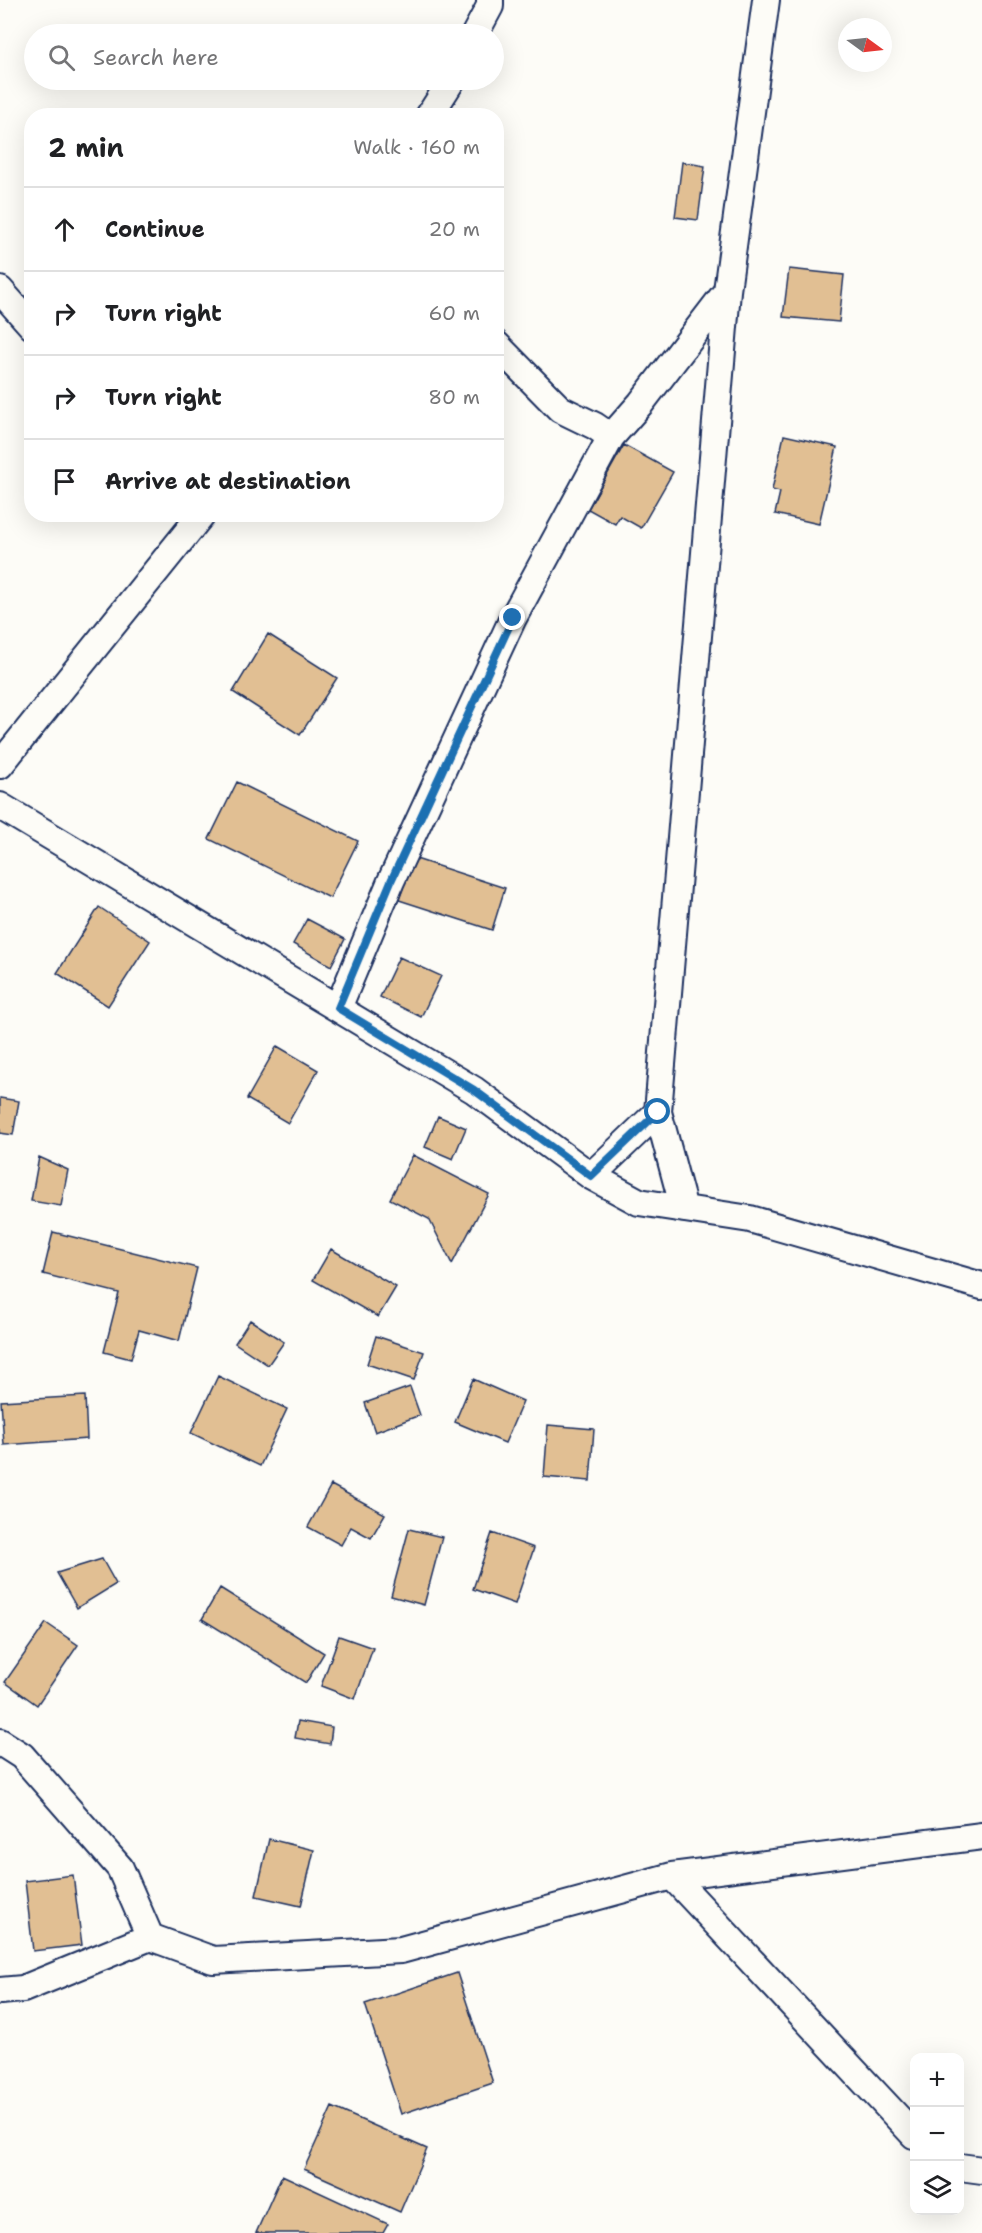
<!DOCTYPE html>
<html lang="en">
<head>
<meta charset="utf-8">
<style>
	:root { --surface:#fff; --page:#f6f6f6; --text:#202124; --muted:#757577; --line:#e0e0e0 }
	body { margin:0; font-family:"Shantell Sans",sans-serif; background:var(--page); color:var(--text) }
	.controls { position:absolute; right:18px; bottom:18px; display:grid; overflow:hidden; border-radius:12px; box-shadow:0 6px 24px #0002 }
	.controls button { width:54px; height:54px; display:grid; place-items:center; padding:0; border:0; border-bottom:2px solid var(--line); background:var(--surface); color:var(--text); font:30px sans-serif }
	.compass { position:absolute; left:838px; top:18px; width:54px; height:54px; border-radius:50%; background:var(--surface); box-shadow:0 6px 24px #0002; rotate:105deg }
	.stop { position:absolute; width:18px; height:18px; margin:-14px; border:4px solid #1f6fb2; border-radius:50%; background:#fff }
	.stop.end { background:#1f6fb2; border-color:#fff; box-shadow:0 2px 6px #0008 }
	.list { margin:0; padding:0; list-style:none }
	h2 { display:flex; justify-content:space-between; align-items:center; height:78px; margin:0; padding:0 24px; font-size:26px }
	h2 small { font-size:20px; font-weight:400; color:var(--muted) }
	.list li { display:grid; grid-template-columns:39px 1fr auto; gap:18px; align-items:center; box-sizing:border-box; height:84px; padding:0 24px; border-top:2px solid var(--line) }
	.list b { display:block; font-size:22px; white-space:nowrap }
	.list em { font-size:20px; font-style:normal; color:var(--muted) }
	.icon { flex:none; width:33px; height:33px; fill:none; stroke:currentColor; stroke-width:2; stroke-linecap:round; stroke-linejoin:round }
	.map { position:relative; flex:none; width:982px; height:2233px; overflow:hidden }
	.search { position:absolute; background:var(--surface); box-shadow:0 6px 24px #0002; left:24px; top:24px; width:480px; height:66px; display:flex; align-items:center; gap:15px; box-sizing:border-box; padding:0 21px; border-radius:33px; color:var(--muted); font-size:22px }
	.panel { position:absolute; background:var(--surface); box-shadow:0 6px 24px #0002; left:24px; top:108px; width:480px; height:414px; border-radius:24px }
	.map>svg:first-child { display:block }
	.building { fill:#e1bf93; stroke:#1b2f5e; stroke-width:1.5 }
	.lines { fill:none; stroke-linecap:round; stroke-linejoin:round }
	.street-casing { stroke:#1b2f5e; stroke-width:30 }
	.street { stroke:#fdfcf7; stroke-width:26 }
	.route { stroke:#1f6fb2; stroke-width:8 }
</style>
</head>
<body>
<div class="map">
<svg width="982" height="2233" viewBox="0 0 982 2233">
	<rect width="100%" height="100%" fill="#fdfcf7"/>
	<filter id="ink" filterUnits="userSpaceOnUse"><feTurbulence type="fractalNoise" baseFrequency=".0167" numOctaves="2"/><feDisplacementMap in="SourceGraphic" scale="12" xChannelSelector="R" yChannelSelector="G"/><feConvolveMatrix kernelMatrix="1 2 1 2 8 2 1 2 1" color-interpolation-filters="sRGB"/></filter>
	<g filter="url(#ink)">
		<path class="building" d="M682 162 705 166 698 220 675 217Z
			M789 269 844 275 839 322 783 317Z
			M784 435 837 447 819 524 775 514 780 492 772 490Z
			M624 445 673 472 641 528 620 516 615 524 588 509Z
			M268 634 337 678 300 735 233 692Z
			M237 782 358 841 330 898 209 839Z
			M413 858 505 888 492 930 399 900Z
			M99 907 150 941 108 1006 57 973Z
			M307 919 345 939 331 966 293 944Z
			M399 957 441 976 421 1017 380 997Z
			M277 1046 318 1070 288 1123 247 1099Z
			M0 1098 19 1101 13 1135 0 1133Z
			M438 1116 466 1128 453 1159 425 1147Z
			M413 1155 489 1194 452 1264 429 1219 390 1199Z
			M39 1157 68 1170 61 1206 31 1201Z
			M53 1232 197 1268 179 1341 139 1330 131 1359 104 1352 119 1293 43 1274Z
			M331 1249 396 1287 378 1317 313 1280Z
			M250 1320 284 1342 268 1365 235 1343Z
			M376 1336 424 1352 414 1380 367 1364Z
			M218 1376 287 1409 260 1466 191 1433Z
			M473 1379 523 1401 505 1443 455 1422Z
			M410 1387 420 1415 375 1432 365 1403Z
			M85 1396 87 1439 4 1445 1 1401Z
			M548 1425 594 1429 590 1481 544 1477Z
			M331 1485 385 1514 371 1538 351 1527 341 1545 308 1527Z
			M409 1529 442 1537 424 1605 391 1596Z
			M492 1533 534 1548 515 1604 473 1589Z
			M102 1559 116 1584 77 1608 57 1573Z
			M220 1588 324 1653 306 1683 202 1619Z
			M46 1623 78 1645 37 1705 5 1682Z
			M339 1636 373 1648 355 1699 321 1686Z
			M298 1721 332 1727 330 1744 295 1738Z
			M269 1839 314 1850 301 1906 256 1896Z
			M73 1875 82 1945 33 1951 25 1881Z
			M457 1973 493 2083 401 2114 365 2004Z
			M332 2107 427 2149 400 2212 304 2169Z
			M282 2175 388 2224 383 2233H256Z"/>
		<g class="lines">
			<g class="street-casing">
				<path id="street" d="M475 34 490 6V0
					M429 116 452 80
					M0 290 32 326
					M496 344 560 409 595 426 611 437 641 403 727 291
					M0 765 202 514
					M0 806 474 1090 591 1176 639 1202 750 1219 982 1286
					M338 1008 391 881 513 618 611 437
					M591 1176 658 1112
					M684 1209 658 1112 727 291 766 0
					M0 1742 22 1756 120 1868 150 1937 213 1960 401 1950 672 1876 982 1836
					M672 1876 914 2135
					M0 1991 23 1989 150 1937
					M960 2167 982 2170"/>
			</g>
			<use href="#street" class="street"/>
		</g>
	</g>
	<g class="lines" filter="url(#ink)">
		<path class="route" d="M513 618 391 881 338 1008 474 1090 591 1176 658 1112"/>
	</g>
</svg>
<div class="controls">
<button>+</button>
<button>−</button>
<button><svg class="icon" aria-label="layers" viewBox="0 0 24 24"><path d="M12 4l9 5-9 5-9-5zM3 14l9 5 9-5"/></svg></button>
</div>
<svg class="compass" viewBox="-18 -18 36 36"><path d="M0-13l5 13h-10z" fill="#e53935"/><path d="M0 13l5-13h-10z" fill="#757577"/></svg>
<div class="stop" style="left:658px;top:1112px"></div>
<div class="stop end" style="left:513px;top:618px"></div>
<div class="search"><svg class="icon" aria-label="search" viewBox="0 0 24 24"><circle cx="10" cy="10" r="6"/><path d="M15 15l6 6"/></svg>Search here</div>
<section class="panel">
<h2>2 min<small>Walk · 160 m</small></h2>
<ul class="list">
<li><svg class="icon" aria-label="ahead" viewBox="0 0 24 24"><path d="M12 20V5M6 11l6-6 6 6"/></svg><div><b>Continue</b></div><em>20 m</em></li>
<li><svg class="icon" aria-label="right" viewBox="0 0 24 24"><path d="M7 20v-9h11M14 6l5 5-5 5"/></svg><div><b>Turn right</b></div><em>60 m</em></li>
<li><svg class="icon" aria-label="right" viewBox="0 0 24 24"><path d="M7 20v-9h11M14 6l5 5-5 5"/></svg><div><b>Turn right</b></div><em>80 m</em></li>
<li><svg class="icon" aria-label="arrive" viewBox="0 0 24 24"><path d="M6 21V4h12l-3 4 3 4H6"/></svg><div><b>Arrive at destination</b></div></li>
</ul>
</section>
</div>
</body>
</html>
